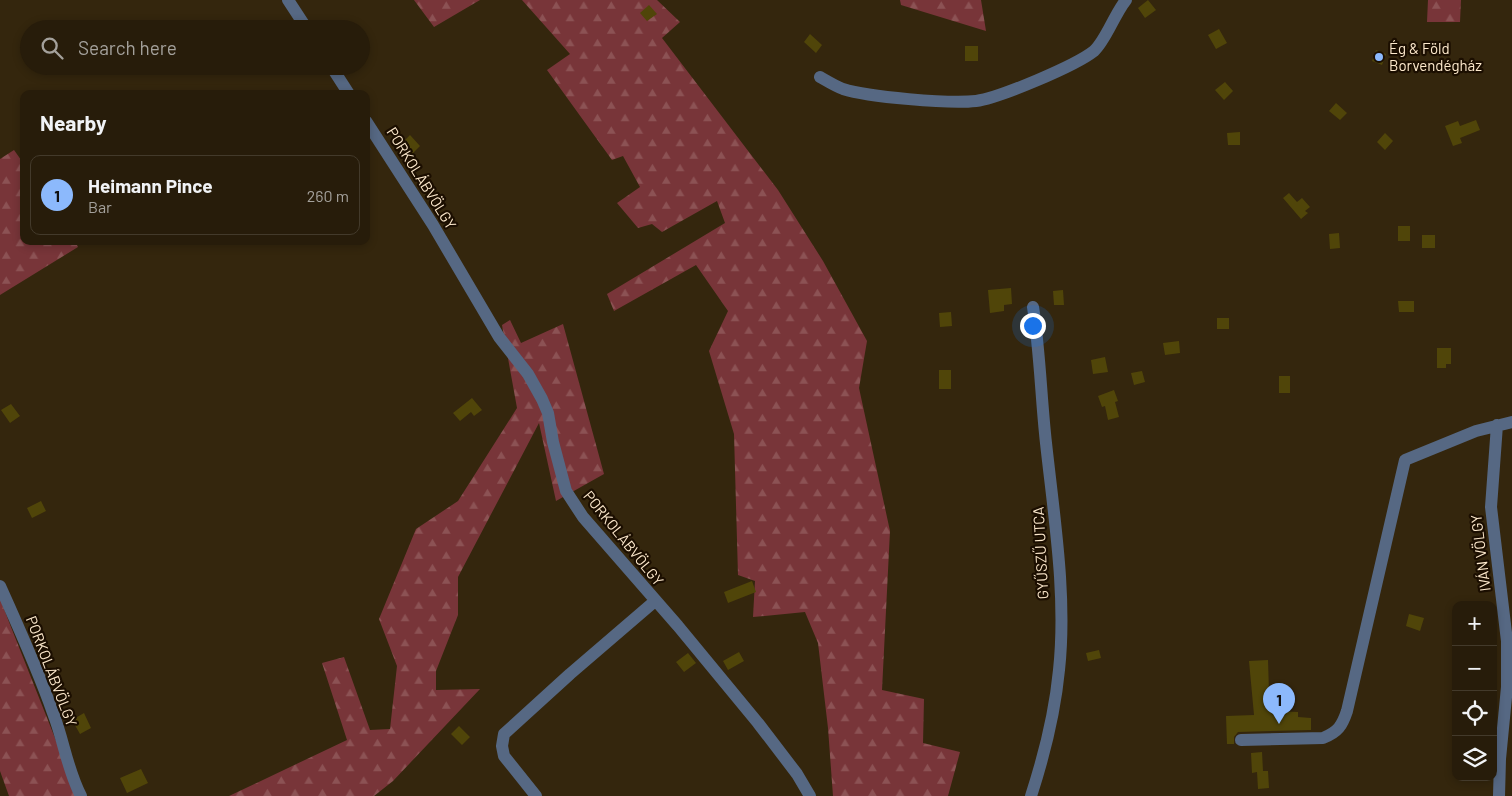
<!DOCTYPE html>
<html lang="en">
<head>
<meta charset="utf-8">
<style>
	:root { --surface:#271c0a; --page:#332918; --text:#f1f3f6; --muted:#a4a19c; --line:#433a2b; --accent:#8cb9fc }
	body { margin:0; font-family:Barlow,sans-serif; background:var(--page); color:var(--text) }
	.controls { position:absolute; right:15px; bottom:15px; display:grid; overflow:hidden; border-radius:10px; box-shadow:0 2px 8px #0003 }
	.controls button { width:45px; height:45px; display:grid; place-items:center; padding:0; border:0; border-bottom:1px solid var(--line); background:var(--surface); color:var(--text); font:25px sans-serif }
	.you { position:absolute; left:1032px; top:325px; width:18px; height:18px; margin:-12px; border:4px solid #fff; border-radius:50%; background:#1a73e8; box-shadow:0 0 0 8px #1a73e833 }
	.badge { display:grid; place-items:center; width:32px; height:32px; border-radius:50%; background:var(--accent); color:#111; font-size:16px; font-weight:700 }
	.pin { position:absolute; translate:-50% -41px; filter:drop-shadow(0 1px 2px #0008) }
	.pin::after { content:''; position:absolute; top:26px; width:18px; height:15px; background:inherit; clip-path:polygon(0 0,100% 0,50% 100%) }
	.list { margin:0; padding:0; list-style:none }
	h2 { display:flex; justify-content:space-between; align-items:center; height:65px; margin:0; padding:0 20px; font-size:21px }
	h2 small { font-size:16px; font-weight:400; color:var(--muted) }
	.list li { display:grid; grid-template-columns:32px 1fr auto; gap:15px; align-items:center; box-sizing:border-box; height:80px; margin:0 10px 10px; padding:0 10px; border:1px solid var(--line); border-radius:10px }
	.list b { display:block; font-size:19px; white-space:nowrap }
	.list p { margin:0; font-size:16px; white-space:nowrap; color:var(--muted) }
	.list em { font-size:16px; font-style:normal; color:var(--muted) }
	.icon { flex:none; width:28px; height:28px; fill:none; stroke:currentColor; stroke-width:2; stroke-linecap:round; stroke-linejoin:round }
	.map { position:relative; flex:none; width:1512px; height:796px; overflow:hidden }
	.search { position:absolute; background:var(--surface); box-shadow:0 2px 8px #0003; left:20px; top:20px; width:350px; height:55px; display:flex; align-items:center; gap:12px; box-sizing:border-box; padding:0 18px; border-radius:28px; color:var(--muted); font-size:19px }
	.panel { position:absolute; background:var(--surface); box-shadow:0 2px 8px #0003; left:20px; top:90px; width:350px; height:155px; border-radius:10px }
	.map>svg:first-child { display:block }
	.forest { fill:url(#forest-firs) }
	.building { fill:#504509 }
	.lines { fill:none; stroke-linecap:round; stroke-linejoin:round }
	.minor { stroke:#566883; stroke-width:12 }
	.poi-dot { fill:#8cb9fc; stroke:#1b0e00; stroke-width:2 }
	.labels { text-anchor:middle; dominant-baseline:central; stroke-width:4.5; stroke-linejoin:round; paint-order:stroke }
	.poi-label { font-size:15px; fill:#feeacd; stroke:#1b0e00; text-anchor:start }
	.street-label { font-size:15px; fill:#feeacd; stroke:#1b0e00 }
</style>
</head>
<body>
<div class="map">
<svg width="1512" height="796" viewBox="0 0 1512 796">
	<defs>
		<pattern id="forest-firs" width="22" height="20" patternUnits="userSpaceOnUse" patternTransform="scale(1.25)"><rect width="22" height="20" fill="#783539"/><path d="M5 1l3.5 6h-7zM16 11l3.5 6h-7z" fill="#8c5254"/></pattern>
	</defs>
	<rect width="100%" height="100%" fill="#34260d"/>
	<path class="forest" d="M414 0H480L434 27Z
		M522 0H657L680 22 662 38 778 190 823 261 867 341 859 388 890 531 882 690 924 699 923 743 960 752 948 796H833L828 728 818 643 805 612 753 617 755 581 738 575 734 434 709 351 728 311 696 265 614 311 607 294 725 223 717 201 662 232 652 224 638 228 617 203 640 187 623 156 612 160 547 70 570 54Z
		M900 0H981L986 31 901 5Z
		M1428 0H1461L1460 22H1427Z
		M14 150 24 164V241H75L78 247 0 295V159Z
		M510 320 521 343 563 324 604 474 556 501 539 423 458 577V615L436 671V690L480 689 393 781 374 796H229L347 740 322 663 344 657 370 730 390 729 397 666 379 619 416 529 458 501 517 408 502 325Z
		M0 598 9 622 78 796H9L0 771Z"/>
	<path class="building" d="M1148 0 1156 10 1145 18 1138 8Z
		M649 5 657 14 647 21 640 13Z
		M1219 29 1227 43 1216 49 1208 35Z
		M810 34 822 45 816 53 804 42Z
		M965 46H978V61H965Z
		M1376 50 1386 54 1382 65 1372 61Z
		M1225 82 1233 91 1224 100 1215 90Z
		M1336 103 1347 113 1340 120 1329 111Z
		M1476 120 1480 130 1460 138 1462 143 1453 146 1445 126 1458 121 1460 126Z
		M1240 132V145H1228L1227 133Z
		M1385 133 1393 141 1385 150 1377 142Z
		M410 135 420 146 409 157 399 146Z
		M1289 193 1297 202 1302 198 1310 207 1305 211 1308 213 1301 219 1283 198Z
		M1398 226H1410V241H1398Z
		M1339 233 1340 248 1330 249 1329 234Z
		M1422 235H1435V248H1422Z
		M1011 288 1012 304 1004 305V311L990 313 988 290Z
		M1063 290 1064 305H1054L1053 291Z
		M1398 301H1414V312H1399Z
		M951 312 952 326 940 327 939 313Z
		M1217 318H1229V329H1217Z
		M1179 341 1180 353 1165 355 1163 343Z
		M1437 348H1451V364H1446V368H1437Z
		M1105 357 1108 372 1093 374 1091 360Z
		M939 370H951V389H939Z
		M1142 371 1145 382 1134 385 1131 373Z
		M1279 376H1290V393H1279Z
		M1114 390 1118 401 1115 402 1119 417 1108 420 1105 406 1102 407 1098 396Z
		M472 398 482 410 474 416 471 412 460 421 453 413Z
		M11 404 20 416 10 423 1 410Z
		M41 501 46 511 32 518 27 508Z
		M752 581 756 592 728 603 724 592Z
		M1409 614 1424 618 1420 631 1406 626Z
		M1099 650 1101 658 1088 661 1086 653Z
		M739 652 744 661 728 670 723 661Z
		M688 653 696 663 684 672 676 662Z
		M1268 660 1269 692H1276L1275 711 1298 712V717L1311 718V730L1238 732 1234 737V744H1227L1226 716 1254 715 1249 661Z
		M84 713 91 728 80 734 72 720Z
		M459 726 470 737 462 745 451 734Z
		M1262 752 1263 771H1268L1269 788 1258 789 1257 772 1252 773 1251 753Z
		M141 769 148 783 127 793 120 778Z"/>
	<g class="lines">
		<path class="minor" d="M288 0 307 29
			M331 66 349 94
			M820 77C827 81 835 86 843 89 868 97 949 104 976 101 999 98 1075 66 1094 51 1106 40 1114 15 1126 0
			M366 121 433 225 499 337 528 374 542 399 548 413 553 442 566 491 583 517 678 626 758 723 797 774 810 796
			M1497 425 1491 507 1507 641V687L1500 759 1499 796
			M0 586C19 628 38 670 53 713 64 741 67 769 81 796
			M1241 740 1323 738C1338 732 1342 726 1347 711L1405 460 1476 431 1512 422
			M536 796 504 756 502 746 504 734 570 674 655 601
			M1031 796C1044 756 1055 712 1059 670 1067 596 1054 517 1046 443 1041 398 1040 352 1033 307"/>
	</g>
	<circle class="poi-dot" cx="1379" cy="57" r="5"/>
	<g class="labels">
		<g class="poi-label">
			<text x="1389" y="48">Ég &amp; Föld<tspan x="1389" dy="17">Borvendégház</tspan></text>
		</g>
		<g class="street-label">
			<text transform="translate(422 178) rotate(58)">PORKOLÁBVÖLGY</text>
			<text transform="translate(624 538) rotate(51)">PORKOLÁBVÖLGY</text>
			<text transform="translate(1040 553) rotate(-93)">GYŰSZŰ UTCA</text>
			<text transform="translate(1480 553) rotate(-97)">IVÁN VÖLGY</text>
			<text transform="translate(52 671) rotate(69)">PORKOLÁBVÖLGY</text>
		</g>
	</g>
</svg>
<div class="controls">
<button>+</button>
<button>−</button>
<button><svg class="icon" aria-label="locate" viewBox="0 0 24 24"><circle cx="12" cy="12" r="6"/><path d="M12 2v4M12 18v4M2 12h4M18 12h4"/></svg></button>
<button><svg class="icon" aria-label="layers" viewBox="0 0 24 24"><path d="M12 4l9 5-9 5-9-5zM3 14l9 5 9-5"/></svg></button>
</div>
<div class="you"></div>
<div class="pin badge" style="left:1279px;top:724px">1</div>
<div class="search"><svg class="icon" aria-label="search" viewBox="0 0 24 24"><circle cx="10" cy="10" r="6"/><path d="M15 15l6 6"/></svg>Search here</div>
<section class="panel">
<h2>Nearby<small></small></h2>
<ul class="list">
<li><span class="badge">1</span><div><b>Heimann Pince</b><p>Bar</p></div><em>260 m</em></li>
</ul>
</section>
</div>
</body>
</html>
